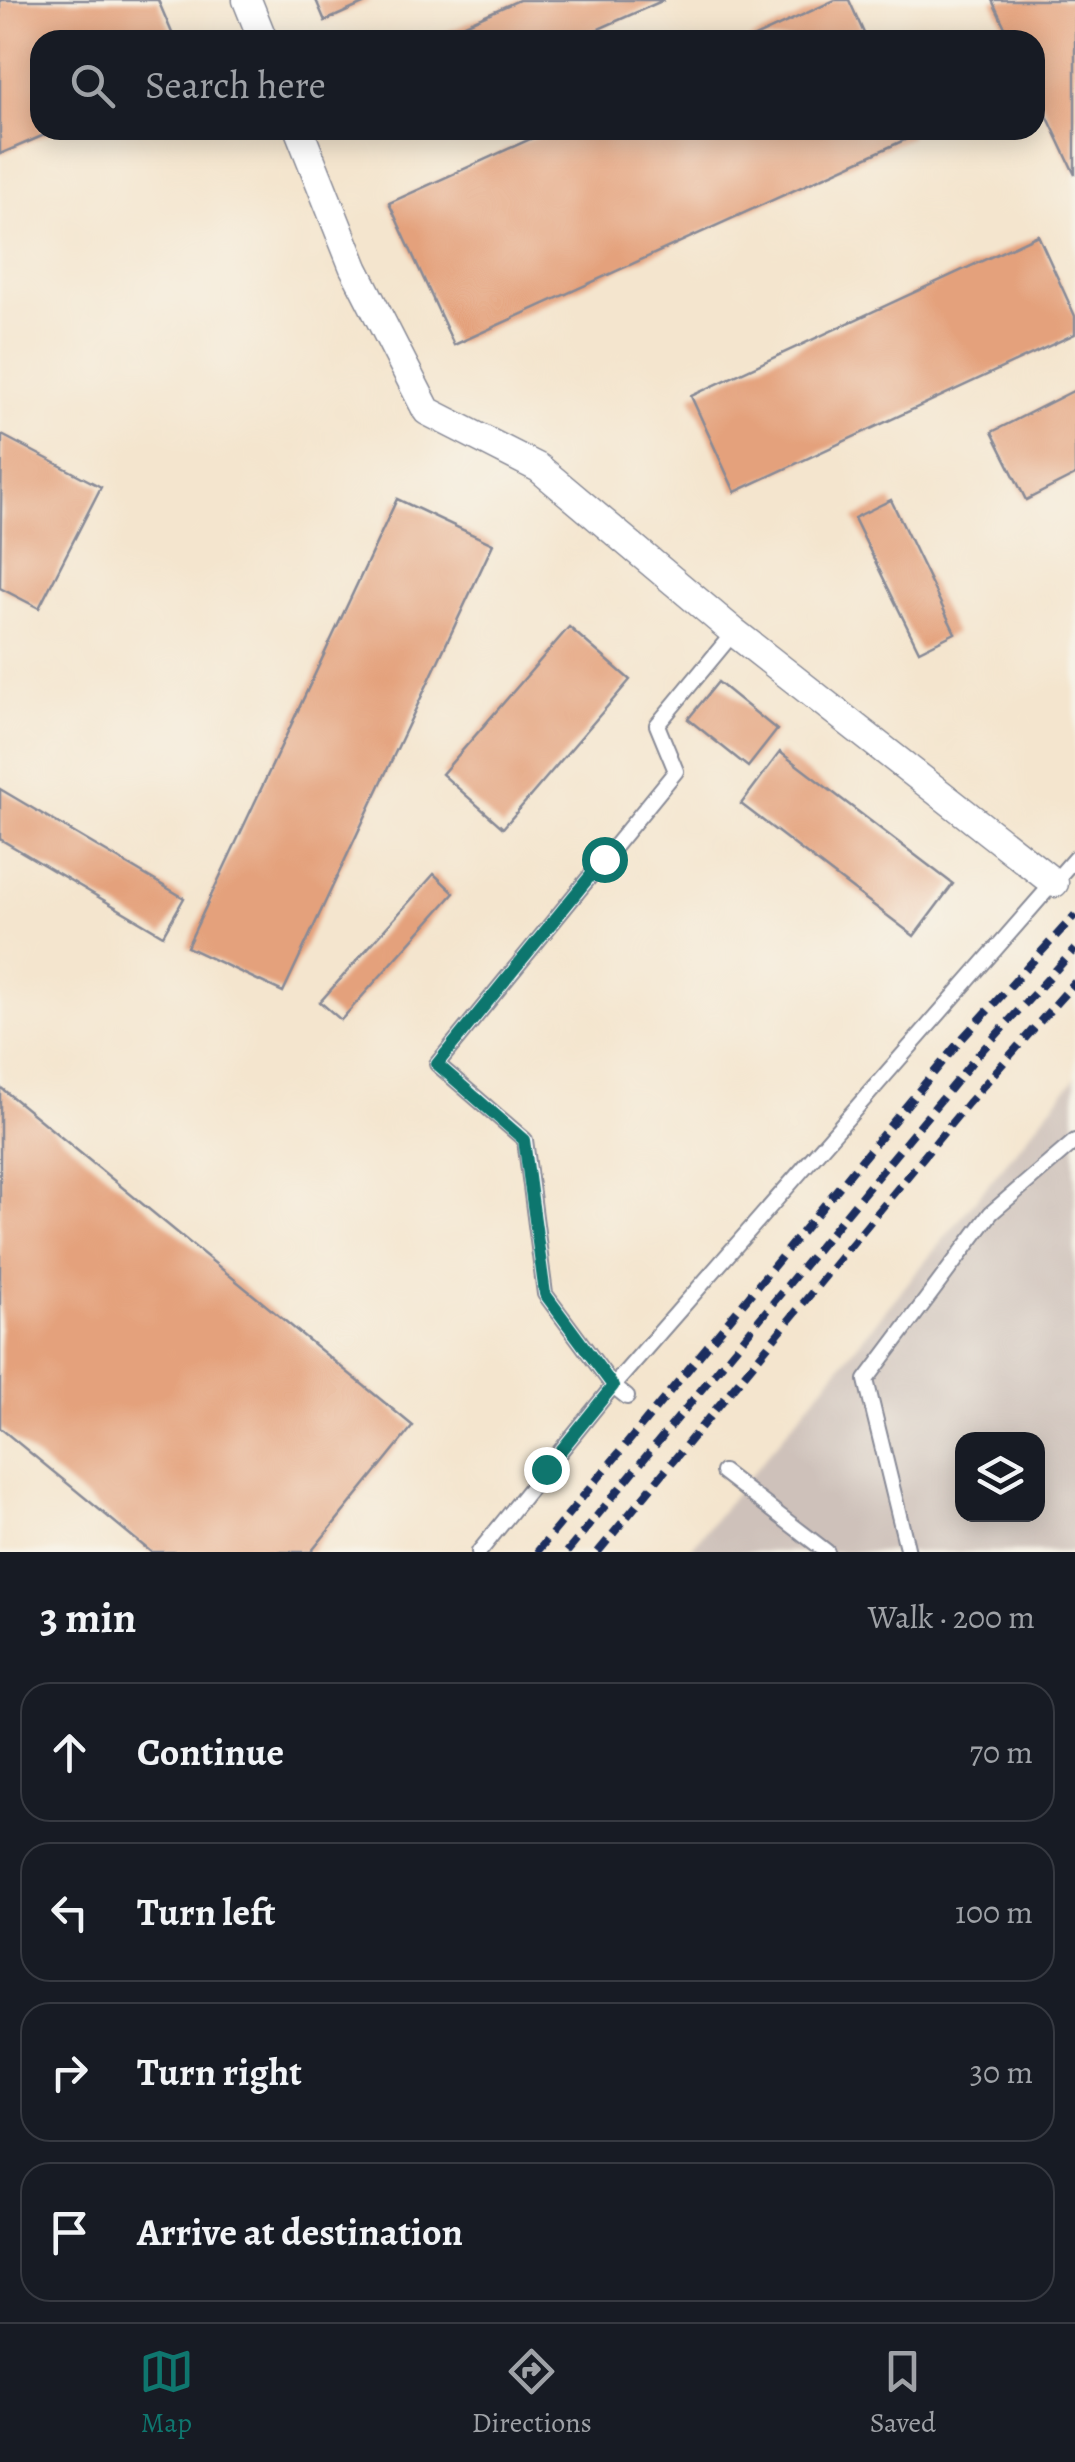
<!DOCTYPE html>
<html lang="en">
<head>
<meta charset="utf-8">
<style>
	:root { --surface:#171b24; --page:#20242c; --text:#f1f3f6; --muted:#9ea1a6; --line:#363941; --accent:#0f766e }
	body { margin:0; font-family:Alegreya,serif; background:var(--page); color:var(--text) }
	.controls { position:absolute; right:30px; bottom:30px; display:grid; overflow:hidden; border-radius:20px; box-shadow:0 5px 25px #0003 }
	.controls button { width:90px; height:90px; display:grid; place-items:center; padding:0; border:0; border-bottom:2px solid var(--line); background:var(--surface); color:var(--text); font:50px sans-serif }
	.stop { position:absolute; width:30px; height:30px; margin:-22px; border:8px solid #0f766e; border-radius:50%; background:#fff }
	.stop.end { background:#0f766e; border-color:#fff; box-shadow:0 2px 10px #0008 }
	.list { margin:0; padding:0; list-style:none }
	h2 { display:flex; justify-content:space-between; align-items:center; height:130px; margin:0; padding:0 40px; font-size:42px }
	h2 small { font-size:32px; font-weight:400; color:var(--muted) }
	.list li { display:grid; grid-template-columns:65px 1fr auto; gap:30px; align-items:center; box-sizing:border-box; height:140px; margin:0 20px 20px; padding:0 20px; border:2px solid var(--line); border-radius:30px }
	.list b { display:block; font-size:38px; white-space:nowrap }
	.list em { font-size:32px; font-style:normal; color:var(--muted) }
	.icon { flex:none; width:55px; height:55px; fill:none; stroke:currentColor; stroke-width:2; stroke-linecap:round; stroke-linejoin:round }
	.map { position:relative; flex:none; width:1075px; height:1552px; overflow:hidden }
	.search { position:absolute; background:var(--surface); box-shadow:0 5px 25px #0003; left:30px; right:30px; top:30px; height:110px; display:flex; align-items:center; gap:25px; box-sizing:border-box; padding:0 35px; border-radius:30px; color:var(--muted); font-size:38px }
	.sheet { height:770px; background:var(--surface) }
	nav { display:flex; justify-content:space-around; align-items:center; box-sizing:border-box; height:140px; border-top:2px solid var(--line); background:var(--surface); font-size:28px; color:var(--muted) }
	nav a { display:grid; justify-items:center; gap:5px }
	nav .on { color:var(--accent) }
	.map>svg:first-child { display:block }
	.industrial { fill:#cec1ba; fill-rule:evenodd }
	.building { fill:#e4a17c }
	.lines { fill:none; stroke-linecap:round; stroke-linejoin:round }
	.service-casing { stroke:#888a96; stroke-width:18 }
	.minor-casing { stroke:#888a96; stroke-width:31 }
	.service { stroke:#fff; stroke-width:14 }
	.minor { stroke:#fff; stroke-width:28 }
	.rail { stroke:#1b2f5e; stroke-width:8; stroke-dasharray:15 8; stroke-linecap:butt }
	.route { stroke:#0f766e; stroke-width:12 }
</style>
</head>
<body>
<div class="map">
<svg width="1075" height="1552" viewBox="0 0 1075 1552">
	<rect width="100%" height="100%" fill="#f7f3e8"/>
	<filter id="ink" filterUnits="userSpaceOnUse"><feTurbulence type="fractalNoise" baseFrequency=".01" numOctaves="2"/><feDisplacementMap in="SourceGraphic" scale="20" xChannelSelector="R" yChannelSelector="G"/><feConvolveMatrix kernelMatrix="1 2 1 2 8 2 1 2 1" color-interpolation-filters="sRGB"/></filter>
	<filter id="wash" filterUnits="userSpaceOnUse"><feTurbulence type="fractalNoise" baseFrequency=".0048" numOctaves="4" result="noise"/><feDisplacementMap in="SourceGraphic" scale="40" xChannelSelector="R" yChannelSelector="G"/><feGaussianBlur stdDeviation="2.25" result="paint"/><feColorMatrix in="noise" values="0 0 0 0 0 0 0 0 0 0 0 0 0 0 0 0 0 1.4 0 .05"/><feComposite in="paint" operator="in"/></filter>
	<g filter="url(#wash)">
		<rect width="100%" height="100%" fill="#f4e5ce"/>
		<path class="industrial" d="M1075 1078V1552H688ZM962 1440H1038V1514H962Z"/>
		<g id="blocks">
			<path class="building" d="M0 0H158L175 40H40V130H56L0 154Z
				M316 0H372L325 21Z
				M519 0H664L574 40H429Z
				M835 0H849L867 40H748Z
				M992 0H1075V175L1035 90V40H1011Z
				M550 130H908L911 137 454 345 389 203Z
				M1038 235 1075 316V334L735 492 691 396Z
				M1075 390V475L1026 500 992 432Z
				M2 435 101 487 39 608 0 588Z
				M397 499 493 544 283 992 187 947Z
				M891 500 955 633 919 651 854 518Z
				M569 627 630 680 503 828 442 774Z
				M718 682 777 730 748 767 688 719Z
				M780 752 953 884 914 936 741 804Z
				M0 789 184 898 163 935 0 839Z
				M434 874 454 893 341 1020 320 1002Z
				M0 1087 413 1426 311 1552H151L0 1428Z"/>
		</g>
	</g>
	<g filter="url(#ink)">
		<use href="#blocks" fill-opacity="0" stroke="#888a96" stroke-width="2.5"/>
		<g class="lines">
			<g class="service-casing">
				<path id="service" d="M627 1397 613 1386 545 1294 525 1140 437 1064 676 771 657 725 734 632
					M723 1472 827 1552
					M479 1552 613 1386 1075 858
					M908 1552 866 1380 991 1213 1075 1141"/>
			</g>
			<g class="minor-casing">
				<path id="minor" d="M247 0 263 40
					M299 130 354 268 427 411 539 468 734 632 1054 883"/>
			</g>
			<use href="#service" class="service"/>
			<use href="#minor" class="minor"/>
			<path class="rail" d="M537 1552 960 1041 1075 915
				M567 1552 977 1056 1075 949
				M598 1552 968 1103 1075 982"/>
		</g>
	</g>
	<g class="lines" filter="url(#ink)">
		<path class="route" d="M546 1469 613 1386 545 1294 524 1140 437 1064 604 859"/>
	</g>
</svg>
<div class="controls">
<button><svg class="icon" aria-label="layers" viewBox="0 0 24 24"><path d="M12 4l9 5-9 5-9-5zM3 14l9 5 9-5"/></svg></button>
</div>
<div class="stop" style="left:604px;top:859px"></div>
<div class="stop end" style="left:546px;top:1469px"></div>
<div class="search"><svg class="icon" aria-label="search" viewBox="0 0 24 24"><circle cx="10" cy="10" r="6"/><path d="M15 15l6 6"/></svg>Search here</div>
</div>
<section class="sheet">
<h2>3 min<small>Walk · 200 m</small></h2>
<ul class="list">
<li><svg class="icon" aria-label="ahead" viewBox="0 0 24 24"><path d="M12 20V5M6 11l6-6 6 6"/></svg><div><b>Continue</b></div><em>70 m</em></li>
<li><svg class="icon" aria-label="left" viewBox="0 0 24 24"><path d="M17 20v-9H6M10 6l-5 5 5 5"/></svg><div><b>Turn left</b></div><em>100 m</em></li>
<li><svg class="icon" aria-label="right" viewBox="0 0 24 24"><path d="M7 20v-9h11M14 6l5 5-5 5"/></svg><div><b>Turn right</b></div><em>30 m</em></li>
<li><svg class="icon" aria-label="arrive" viewBox="0 0 24 24"><path d="M6 21V4h12l-3 4 3 4H6"/></svg><div><b>Arrive at destination</b></div></li>
</ul>
</section>
<nav>
<a class="on"><svg class="icon" aria-label="map" viewBox="0 0 24 24"><path d="M3 6l6-2 6 2 6-2v14l-6 2-6-2-6 2zM9 4v14M15 6v14"/></svg>Map</a>
<a><svg class="icon" aria-label="directions" viewBox="0 0 24 24"><path d="M12 3l9 9-9 9-9-9zM9 14v-3h6M13 9l2 2-2 2"/></svg>Directions</a>
<a><svg class="icon" aria-label="saved" viewBox="0 0 24 24"><path d="M7 4h10v16l-5-4-5 4z"/></svg>Saved</a>
</nav>
</body>
</html>
